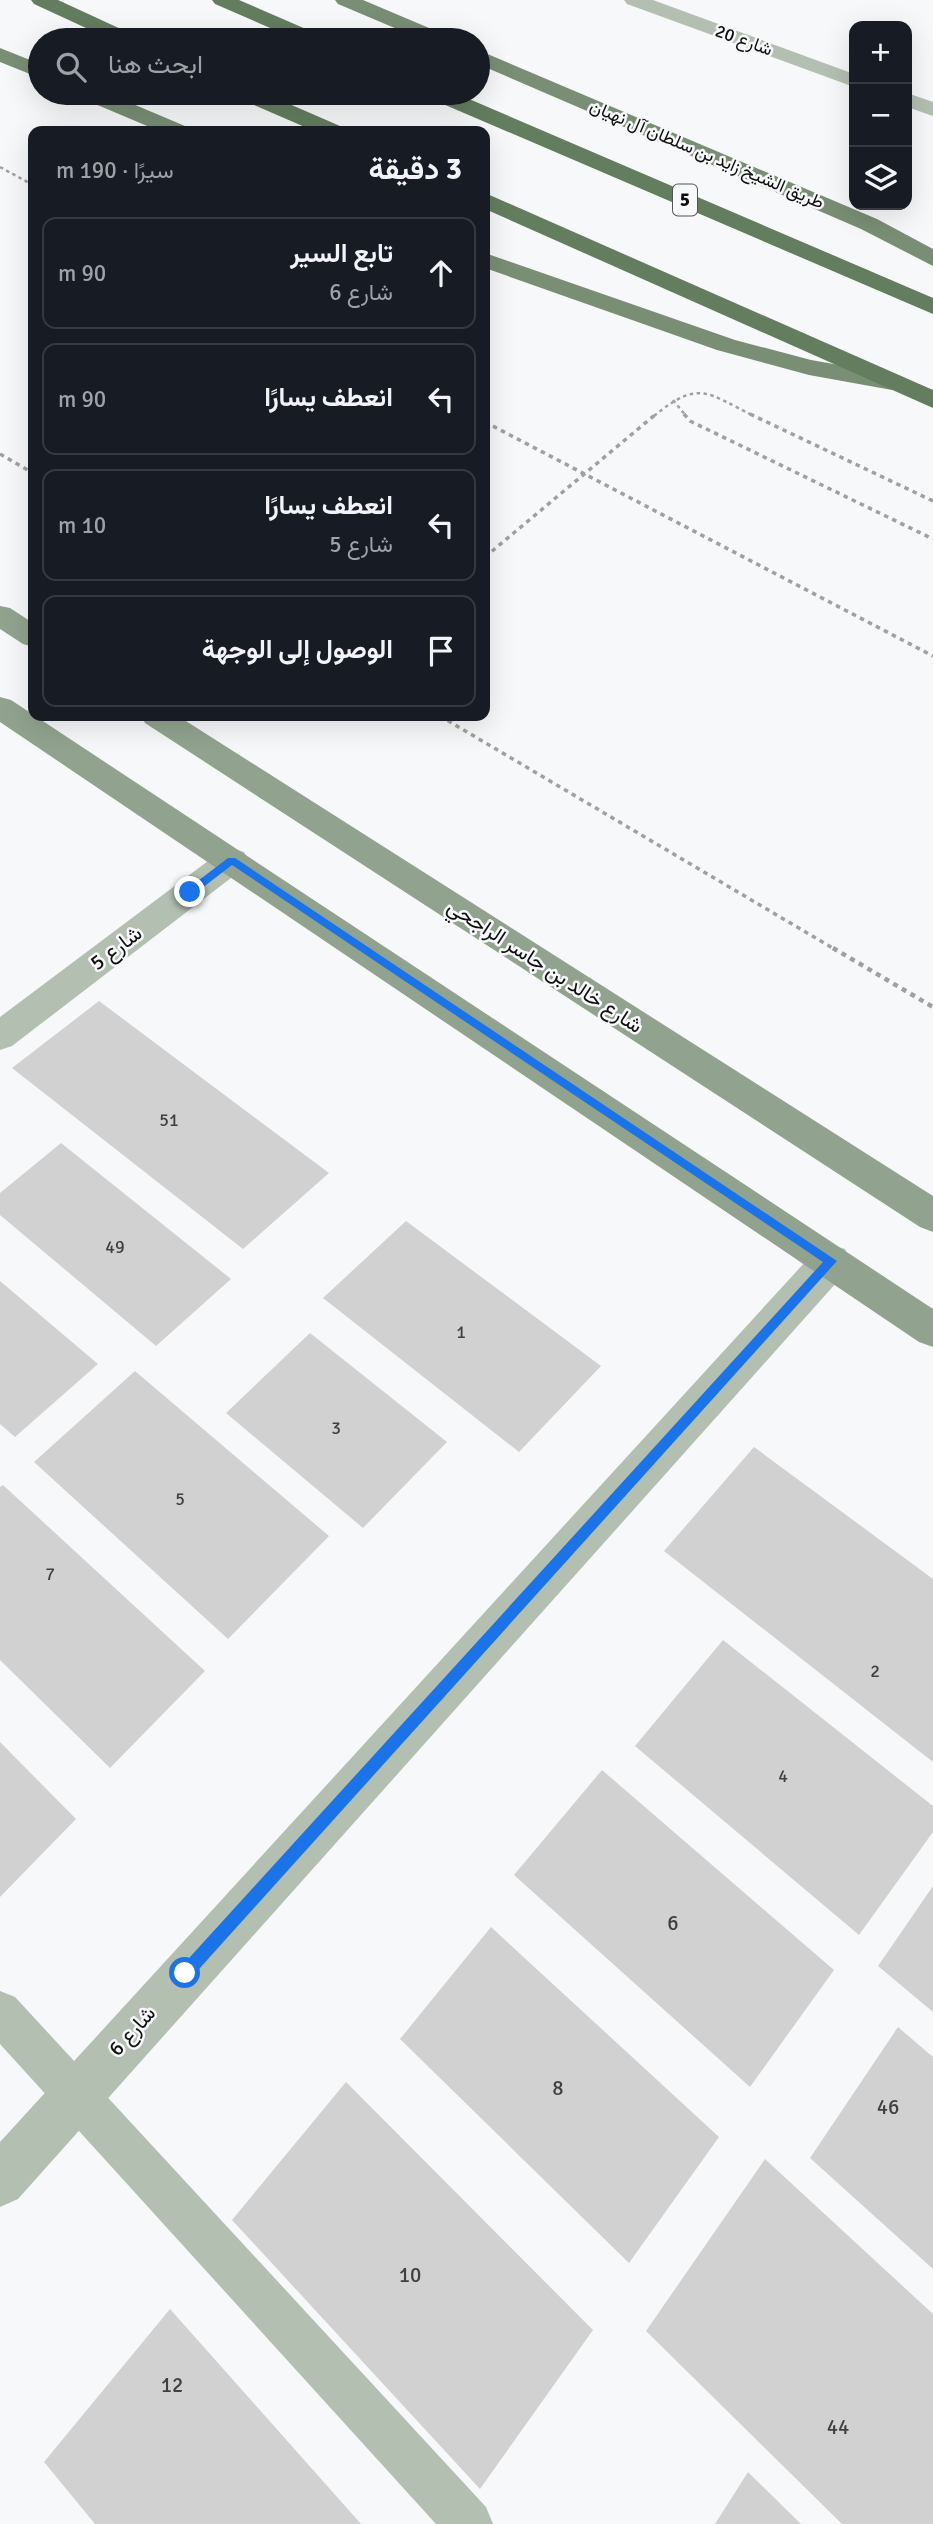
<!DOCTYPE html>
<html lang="ar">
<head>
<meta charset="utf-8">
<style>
	:root { --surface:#171b24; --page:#20242c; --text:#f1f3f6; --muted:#9ea1a6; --line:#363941 }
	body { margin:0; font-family:Signika,Vazirmatn,sans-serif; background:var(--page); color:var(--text); direction:rtl }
	.controls { position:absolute; right:21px; top:21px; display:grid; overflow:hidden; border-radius:14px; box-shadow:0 7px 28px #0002 }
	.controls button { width:63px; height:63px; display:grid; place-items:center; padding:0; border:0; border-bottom:2px solid var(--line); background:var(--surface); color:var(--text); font:35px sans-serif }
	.stop { position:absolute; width:21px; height:21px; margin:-16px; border:5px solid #1a73e8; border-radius:50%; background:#fff }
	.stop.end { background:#1a73e8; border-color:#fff; box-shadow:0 2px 7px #0008 }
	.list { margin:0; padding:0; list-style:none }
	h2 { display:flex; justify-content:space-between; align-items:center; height:91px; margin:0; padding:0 28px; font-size:30px }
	h2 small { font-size:23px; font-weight:400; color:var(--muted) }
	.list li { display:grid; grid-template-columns:46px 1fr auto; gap:21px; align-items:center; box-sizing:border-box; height:112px; margin:0 14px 14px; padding:0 14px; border:2px solid var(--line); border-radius:14px }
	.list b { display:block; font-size:26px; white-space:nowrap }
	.list p { margin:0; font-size:23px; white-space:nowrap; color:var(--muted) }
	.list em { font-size:23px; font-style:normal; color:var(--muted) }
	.icon { flex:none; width:38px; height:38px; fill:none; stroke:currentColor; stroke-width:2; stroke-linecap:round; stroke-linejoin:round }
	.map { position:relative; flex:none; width:933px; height:2524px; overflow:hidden; direction:ltr }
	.search { position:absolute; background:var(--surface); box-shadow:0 7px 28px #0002; left:28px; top:28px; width:462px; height:77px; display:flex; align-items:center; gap:18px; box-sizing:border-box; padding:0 24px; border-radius:38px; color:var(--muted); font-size:26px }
	.panel { position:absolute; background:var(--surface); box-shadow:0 7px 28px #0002; left:28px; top:126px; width:462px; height:595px; border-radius:14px; direction:rtl }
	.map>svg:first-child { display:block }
	.building { fill:#d2d1d1 }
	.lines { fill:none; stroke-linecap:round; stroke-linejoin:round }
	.path-far2 { stroke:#a0a0a1; stroke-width:2.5; stroke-dasharray:3.5 3.5; stroke-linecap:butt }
	.path-far1 { stroke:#a0a0a1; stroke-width:3.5; stroke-dasharray:4.5 4.5; stroke-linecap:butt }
	.path { stroke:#a0a0a1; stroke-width:4.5; stroke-dasharray:5 5; stroke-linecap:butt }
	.lane { fill:#b3bfb1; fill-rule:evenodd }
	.street { fill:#b3bfb1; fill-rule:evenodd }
	.secondary { fill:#91a38e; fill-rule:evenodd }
	.primary { fill:#798e75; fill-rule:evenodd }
	.highway { fill:#647d5f; fill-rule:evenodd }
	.route { fill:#1a73e8 }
	.labels { text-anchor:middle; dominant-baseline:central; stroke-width:5; stroke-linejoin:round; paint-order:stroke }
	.far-street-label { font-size:18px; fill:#0f0f0f; stroke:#f7f8f9 }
	.number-label { font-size:18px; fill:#404040 }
	.shield { fill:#f7f8f9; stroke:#555; stroke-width:2 }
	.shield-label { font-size:19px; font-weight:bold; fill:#0f0f0f }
	.street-label { font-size:21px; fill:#0f0f0f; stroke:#f7f8f9 }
	.near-number-label { font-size:21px; fill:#404040 }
</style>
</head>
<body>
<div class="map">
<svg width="933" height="2524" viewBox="0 0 933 2524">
	<rect width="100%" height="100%" fill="#f7f8f9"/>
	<path class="building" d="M99 1001 329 1173 243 1249 12 1068Z
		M61 1143 231 1279 156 1346 0 1215V1193Z
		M406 1221 601 1366 519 1452 323 1298Z
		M0 1281 98 1364 15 1437 0 1424Z
		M310 1333 447 1442 363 1528 226 1413Z
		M135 1371 329 1536 228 1639 34 1462Z
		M754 1447 933 1579V1762L664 1551Z
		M3 1485 205 1671 110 1768 0 1660V1487Z
		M723 1640 933 1806V1832L859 1935 635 1746Z
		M0 1742 76 1819 0 1897Z
		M602 1770 834 1970 750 2087 514 1875Z
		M933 1886V2012L878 1966Z
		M491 1927 719 2137 629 2263 400 2039Z
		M898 2027 933 2057V2269L810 2158Z
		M346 2082 593 2330 480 2489 232 2220Z
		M765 2159 933 2314V2524H842L646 2331Z
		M170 2309 361 2524H95L44 2462Z
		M748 2472 801 2524H715Z"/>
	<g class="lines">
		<path class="path-far2" d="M0 167 33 185
			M673 400 686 416
			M654 416C699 379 707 393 754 416"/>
		<path class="path-far1" d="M684 414 690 421 933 539
			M750 414 933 501
			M485 422 933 656
			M0 454 33 473
			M485 557 656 414
			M440 716 836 950"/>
		<path class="path" d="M833 948 933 1007"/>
		<path class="lane" d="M0 1991 15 1997 486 2507 493 2524H436L0 2044Z"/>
		<path class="street" d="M624 0H653L854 74V87L627 4Z
			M907 93 933 102V116L907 107Z
			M232 848 244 852 248 860 244 868 12 1046 0 1050V1017L220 852Z
			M831 1245 845 1249 850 1261 845 1273 18 2199 0 2207V2142L817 1249Z"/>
		<path class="secondary" d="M0 606 10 608 33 623V647L23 644 0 629Z
			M0 697 11 700 933 1309V1347L919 1342 0 722Z
			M141 716H178L933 1196V1232L920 1227 145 723Z"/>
		<path class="primary" d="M335 0H363L448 36 452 40H423L338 4Z
			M0 48 40 64V78L0 62Z
			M478 50 877 219 933 249V266L861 229 478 64Z
			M78 93H107L185 126 188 131H159L81 98Z
			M485 253 735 340 811 360 901 376 905 382 901 388 892 390 809 375 717 350 485 268Z"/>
		<path class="highway" d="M31 0H58L136 36 140 40H112L34 4Z
			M212 0H239L322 36 326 40H298L215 4Z
			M235 93H264L340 126 343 131H314L238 98Z
			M426 93H455L933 298V314L429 98Z
			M485 193 933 390V408L485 209Z"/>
	</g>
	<path class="route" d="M228 858H235L837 1261 190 1979 185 1981 180 1979 178 1973 180 1968 823 1262 232 865 193 895H186V890Z"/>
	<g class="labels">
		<g class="far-street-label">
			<text transform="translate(744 40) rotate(20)">شارع 20</text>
			<text transform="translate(707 154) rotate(23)">طريق الشيخ زايد بن سلطان آل نهيان</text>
		</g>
		<g class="number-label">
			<text x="169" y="1120">51</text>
			<text x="115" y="1247">49</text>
			<text x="461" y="1332">1</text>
			<text x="336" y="1428">3</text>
			<text x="180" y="1499">5</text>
			<text x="50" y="1574">7</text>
			<text x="875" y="1671">2</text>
			<text x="783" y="1776">4</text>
		</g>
		<rect class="shield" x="673" y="184.5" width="24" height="31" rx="5"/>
		<g class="shield-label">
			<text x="685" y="200">5</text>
		</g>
		<g class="street-label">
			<text transform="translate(116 948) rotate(-37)">شارع 5</text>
			<text transform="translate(545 966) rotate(33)">شارع خالد بن جاسر الراجحي</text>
			<text transform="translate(132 2031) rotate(-48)">شارع 6</text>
		</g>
		<g class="near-number-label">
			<text x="673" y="1923">6</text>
			<text x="558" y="2088">8</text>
			<text x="888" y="2107">46</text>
			<text x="410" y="2275">10</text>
			<text x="172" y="2385">12</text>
			<text x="838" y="2427">44</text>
		</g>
	</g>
</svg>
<div class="controls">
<button>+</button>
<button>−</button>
<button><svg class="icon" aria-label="layers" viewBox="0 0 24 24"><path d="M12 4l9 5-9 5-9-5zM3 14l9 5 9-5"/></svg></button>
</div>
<div class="stop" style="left:185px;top:1973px"></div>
<div class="stop end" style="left:190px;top:892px"></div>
<div class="search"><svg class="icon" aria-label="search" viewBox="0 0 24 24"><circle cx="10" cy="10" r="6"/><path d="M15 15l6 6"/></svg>ابحث هنا</div>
<section class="panel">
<h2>3 دقيقة<small>سيرًا · 190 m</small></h2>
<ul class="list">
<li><svg class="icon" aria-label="ahead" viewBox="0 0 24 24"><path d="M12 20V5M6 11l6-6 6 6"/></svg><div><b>تابع السير</b><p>شارع 6</p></div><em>90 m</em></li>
<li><svg class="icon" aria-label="left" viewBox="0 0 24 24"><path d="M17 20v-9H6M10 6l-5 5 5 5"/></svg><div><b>انعطف يسارًا</b></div><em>90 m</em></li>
<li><svg class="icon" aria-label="left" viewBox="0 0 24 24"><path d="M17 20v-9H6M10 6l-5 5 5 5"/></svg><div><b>انعطف يسارًا</b><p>شارع 5</p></div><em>10 m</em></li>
<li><svg class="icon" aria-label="arrive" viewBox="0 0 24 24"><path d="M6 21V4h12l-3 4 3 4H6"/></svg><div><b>الوصول إلى الوجهة</b></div></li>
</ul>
</section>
</div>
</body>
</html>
